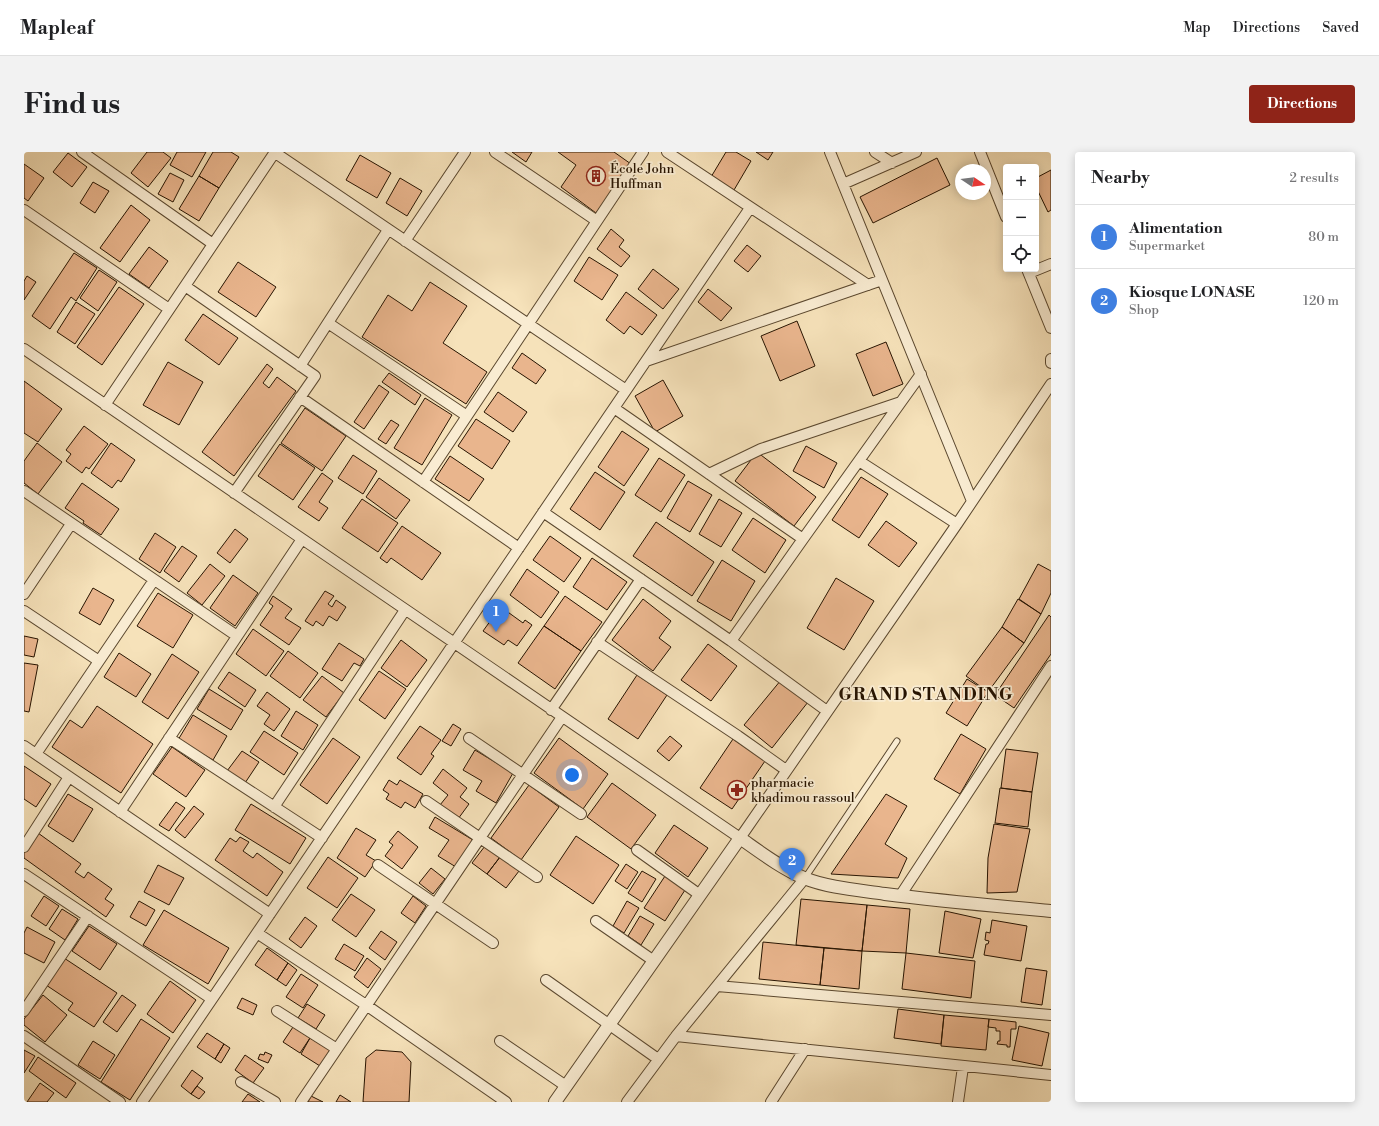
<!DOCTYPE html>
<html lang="en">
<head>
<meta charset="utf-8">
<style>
	:root { --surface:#fff; --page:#f2f2f2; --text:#202124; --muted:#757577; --line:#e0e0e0; --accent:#8f2418 }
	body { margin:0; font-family:"Libre Bodoni",serif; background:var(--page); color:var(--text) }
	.controls { position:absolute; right:12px; top:12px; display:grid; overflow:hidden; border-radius:4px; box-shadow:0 2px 10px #0003 }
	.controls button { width:36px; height:36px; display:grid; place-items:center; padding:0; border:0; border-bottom:1px solid var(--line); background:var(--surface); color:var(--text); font:20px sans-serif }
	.compass { position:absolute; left:931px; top:12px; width:36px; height:36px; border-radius:50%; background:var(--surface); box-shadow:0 2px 10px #0003; rotate:103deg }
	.you { position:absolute; left:548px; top:623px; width:14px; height:14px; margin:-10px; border:3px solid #fff; border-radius:50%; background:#1a73e8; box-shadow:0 0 0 6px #1a73e833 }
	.badge { display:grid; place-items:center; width:26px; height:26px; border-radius:50%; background:var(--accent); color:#fff; font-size:13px; font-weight:700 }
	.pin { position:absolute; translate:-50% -33px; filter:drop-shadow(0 1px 2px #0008) }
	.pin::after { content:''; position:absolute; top:21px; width:14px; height:12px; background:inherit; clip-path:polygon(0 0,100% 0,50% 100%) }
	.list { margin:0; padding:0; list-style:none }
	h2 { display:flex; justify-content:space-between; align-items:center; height:52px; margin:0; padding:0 16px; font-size:17px }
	h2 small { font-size:13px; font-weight:400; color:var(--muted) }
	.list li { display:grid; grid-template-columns:26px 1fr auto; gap:12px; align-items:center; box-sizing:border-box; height:64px; padding:0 16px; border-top:1px solid var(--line) }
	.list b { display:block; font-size:15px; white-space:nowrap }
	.list p { margin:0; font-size:13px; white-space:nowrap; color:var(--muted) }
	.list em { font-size:13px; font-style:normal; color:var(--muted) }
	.icon { flex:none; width:22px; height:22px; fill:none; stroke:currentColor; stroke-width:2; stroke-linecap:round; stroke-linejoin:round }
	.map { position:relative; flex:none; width:1027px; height:950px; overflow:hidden; border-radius:4px }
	header { display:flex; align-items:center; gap:24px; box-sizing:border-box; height:56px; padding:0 20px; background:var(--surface); border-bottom:1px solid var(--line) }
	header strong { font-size:19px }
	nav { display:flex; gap:22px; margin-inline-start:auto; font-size:14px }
	.intro { display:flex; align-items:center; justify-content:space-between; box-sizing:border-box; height:96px; padding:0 24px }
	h1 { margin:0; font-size:28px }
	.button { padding:10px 18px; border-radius:4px; background:var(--accent); color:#fff; font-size:14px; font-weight:700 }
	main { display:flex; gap:24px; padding:0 24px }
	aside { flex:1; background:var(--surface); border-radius:4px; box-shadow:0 2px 10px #0003 }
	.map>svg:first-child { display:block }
	.building { fill:#e9b58d; stroke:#271401 }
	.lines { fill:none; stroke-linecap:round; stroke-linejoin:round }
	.service-casing { stroke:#5b482f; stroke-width:7 }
	.minor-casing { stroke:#5b482f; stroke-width:12 }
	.tertiary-casing { stroke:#5b482f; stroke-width:14 }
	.service { stroke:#f9ecd2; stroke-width:5 }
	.minor { stroke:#f9ecd2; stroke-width:10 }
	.tertiary { stroke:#f9ecd2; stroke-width:12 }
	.labels { text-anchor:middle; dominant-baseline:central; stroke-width:3.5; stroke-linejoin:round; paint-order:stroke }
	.poi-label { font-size:13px; fill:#271401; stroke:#f9ecd2; text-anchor:start }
	.district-label { font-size:17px; font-weight:bold; letter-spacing:1px; fill:#271401; stroke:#f9ecd2 }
</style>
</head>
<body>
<header>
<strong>Mapleaf</strong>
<nav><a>Map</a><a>Directions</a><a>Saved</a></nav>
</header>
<div class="intro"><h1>Find us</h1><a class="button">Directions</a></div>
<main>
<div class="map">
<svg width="1027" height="950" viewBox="0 0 1027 950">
	<rect width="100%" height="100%" fill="#f6e2ba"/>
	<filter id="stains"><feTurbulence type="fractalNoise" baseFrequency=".005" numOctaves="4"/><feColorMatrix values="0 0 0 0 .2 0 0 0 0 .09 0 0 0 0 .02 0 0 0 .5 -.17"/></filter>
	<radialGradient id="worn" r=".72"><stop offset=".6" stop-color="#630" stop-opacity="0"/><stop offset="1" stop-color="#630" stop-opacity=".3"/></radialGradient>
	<path class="building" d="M123 0H139L147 6 124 35 107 21Z
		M153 0H182L168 25 146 13Z
		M189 0H207L215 5 195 36 175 24Z
		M488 0H508L502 10Z
		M534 0H590L607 12 572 61 537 35 552 13Z
		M702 0H712L727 9 710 38 687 25Z
		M732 0H749L744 8Z
		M44 1 63 15 48 35 29 20Z
		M336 3 367 21 353 46 322 28Z
		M913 6 926 33 849 71 836 45Z
		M0 12 20 26 4 49 0 46Z
		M1027 18V58L1024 60 1012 35V26Z
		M146 21 160 28 149 50 134 42Z
		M175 24 195 36 175 69 155 57Z
		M376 26 398 39 383 64 362 51Z
		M69 30 85 39 71 61 56 51Z
		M107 53 126 68 96 110 76 96Z
		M587 77 600 88 595 95 606 104 597 115 573 97Z
		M723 93 737 104 724 120 710 109Z
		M125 95 144 109 125 136 105 122Z
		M50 101 73 116 52 149 47 145 26 177 8 164Z
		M565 105 594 123 578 148 550 129Z
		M214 110 252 135 232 165 194 140Z
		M629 117 655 137 639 157 614 137Z
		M75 118 93 130 74 159 56 146Z
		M3 124 12 130 0 148V129Z
		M406 130 443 154 419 191 463 220 442 252 338 185 364 143 388 159Z
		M95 135 120 152 78 213 53 195Z
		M684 137 708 156 697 169 674 150Z
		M602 140 633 163 618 183 606 174 600 182 582 168Z
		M52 150 71 162 51 192 33 180Z
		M179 162 214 186 195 213 161 188Z
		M773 169 791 214 756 229 737 184Z
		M862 190 879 232 849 244 832 202Z
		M498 201 522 218 512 232 488 216Z
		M144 210 179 230 155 273 119 253Z
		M243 212 249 217 239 231 245 236 253 225 272 239 210 324 178 300Z
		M365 221 397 243 391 253 358 230Z
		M639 228 659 264 631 280 611 244Z
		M0 229 38 257 14 290 0 281Z
		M355 233 365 240 340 277 330 270Z
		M474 240 503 260 489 280 460 260Z
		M401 246 428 263 398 313 370 296Z
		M281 256 322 284 298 319 257 291Z
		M452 267 486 289 468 317 434 294Z
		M367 268 375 273 362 292 354 287Z
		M60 274 84 292 65 317 62 315 58 321 42 309 47 302 42 298Z
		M598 279 625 297 600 334 574 315Z
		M13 291 38 310 14 342 0 331V309Z
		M87 291 111 308 97 330 94 328 88 336 67 321Z
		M256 292 291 316 269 348 234 324Z
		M782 294 813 311 800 336 769 319Z
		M733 300 792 345 770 374 711 329Z
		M329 303 353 319 339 342 314 326Z
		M426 304 460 327 445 349 411 327Z
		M635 306 661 323 637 360 611 343Z
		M571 320 601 340 576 378 546 357Z
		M298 321 309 329 295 350 304 356 295 369 274 355Z
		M837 325 864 342 835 386 808 368Z
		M355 326 386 348 372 367 342 345Z
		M664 329 688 343 666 380 643 366Z
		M58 331 95 357 77 383 59 371 60 369 41 356Z
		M338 347 374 371 354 400 318 376Z
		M695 347 718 361 697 395 675 382Z
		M729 366 762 388 741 421 708 398Z
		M862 369 893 391 875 415 844 393Z
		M632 370 690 410 668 444 609 404Z
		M378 374 417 401 398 428 367 406 363 411 356 406Z
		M211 377 224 387 206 411 193 401Z
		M131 381 152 395 136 421 115 407Z
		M526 384 557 406 540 430 509 408Z
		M158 394 173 404 155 430 140 419Z
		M568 406 603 430 583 458 549 435Z
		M698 408 731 429 707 469 673 449Z
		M186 412 201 424 178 453 163 441Z
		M1014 412 1027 419V441L1017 462 995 447Z
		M503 417 535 440 517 466 486 443Z
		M209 423 234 441 211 474 186 456Z
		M812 426 850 449 820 498 783 476Z
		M69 436 90 448 76 473 55 461Z
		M301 439 310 444 304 452 308 455 312 448 322 455 313 469 305 464 299 474 292 469 289 474 281 469Z
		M134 441 169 463 149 496 113 474Z
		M249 444 268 457 261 466 277 476 265 493 236 473 249 454 245 451Z
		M541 444 578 470 557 499 520 474Z
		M619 447 647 469 635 486 647 495 629 519 588 488Z
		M994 447 1017 462 1000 491 978 475Z
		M481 458 499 471 501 468 508 473 493 494 484 488 480 493 459 479 467 468 472 471Z
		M1025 463 1027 465V502L990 556 971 543Z
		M520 474 557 499 531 537 494 511Z
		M978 475 1000 491 964 540 942 524Z
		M229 477 260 499 242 524 212 502Z
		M0 484 14 487 10 505 0 503Z
		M377 488 403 508 383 535 357 516Z
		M315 491 340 507 336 514 330 511 318 529 298 517Z
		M684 492 713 514 687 549 657 528Z
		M264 499 294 521 276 546 246 524Z
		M95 501 127 522 112 545 80 525Z
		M148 502 175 520 144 567 118 550Z
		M0 511 14 513 5 560 0 559Z
		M355 519 382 537 361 567 335 548Z
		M205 520 232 538 221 555 194 536Z
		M613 523 643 543 614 587 584 567Z
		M298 524 320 541 302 565 279 548Z
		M943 527 964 540 943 574 922 561Z
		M757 528 784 550 748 596 720 573Z
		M185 537 219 558 207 578 173 557Z
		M243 540 266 557 250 579 240 572 246 563 233 554Z
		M73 554 129 592 97 641 28 595 46 568 58 576Z
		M272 559 294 573 279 598 257 584Z
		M169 563 203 584 189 608 154 588Z
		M429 572 437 577 427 594 418 589Z
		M396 574 417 588 407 602 410 604 397 623 373 606Z
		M240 579 274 601 260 623 226 600Z
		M937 582 962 597 936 642 910 627Z
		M646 584 658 594 645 609 633 599Z
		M309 586 336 605 303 652 276 633Z
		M535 586 584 622 559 657 510 621Z
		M709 587 741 609 708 657 676 636Z
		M148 595 181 618 162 645 129 622Z
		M982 597 1014 601 1008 640 977 636Z
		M451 598 489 621 472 651 452 639 458 629 439 618Z
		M218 599 235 610 221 631 203 619Z
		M0 614 27 632 12 655 0 647Z
		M419 617 443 636 436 645 445 652 434 667 416 653 424 643 409 631Z
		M365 628 373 633 376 628 399 642 391 656 381 650 377 656 362 647 365 642 359 638Z
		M588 631 632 663 607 697 563 665Z
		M505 633 535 655 497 708 467 686Z
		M976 636 1008 640 1004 675 971 671Z
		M44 642 69 657 49 690 24 674Z
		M862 642 883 654 861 692 883 706 874 726 807 722Z
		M152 650 161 656 145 679 135 673Z
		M227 652 282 686 266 712 211 678Z
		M170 654 180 662 161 686 151 678Z
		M411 665 449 688 432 715 414 704 425 688 405 676Z
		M970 672 1006 677 993 740 963 741 964 706Z
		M650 673 684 696 664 725 631 701Z
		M332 676 352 688 342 703 352 709 341 725 313 706Z
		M374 679 394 695 378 717 361 704 369 693 365 690Z
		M14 681 57 712 51 720 60 726 64 720 88 737 81 747 90 753 82 765 0 706V701Z
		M552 684 595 713 569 752 526 723Z
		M216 685 225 690 219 699 229 706 233 701 259 720 243 744 191 708 206 686 212 690Z
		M461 694 476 705 463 722 448 711Z
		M304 705 334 726 313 756 283 736Z
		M476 705 495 719 482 736 463 722Z
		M602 712 614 720 603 737 591 729Z
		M134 713 160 726 145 753 120 740Z
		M407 716 421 727 409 742 395 731Z
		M618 719 632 727 618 750 604 741Z
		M641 724 661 738 641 769 620 756Z
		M327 742 351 758 332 785 308 768Z
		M20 744 35 754 22 774 7 764Z
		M389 744 402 754 391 771 377 761Z
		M777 747 843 753 838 799 772 793Z
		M115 749 131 758 122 774 106 765Z
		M603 749 615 756 600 781 589 774Z
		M843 753 886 757 882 801 838 799Z
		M38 757 54 767 41 788 25 777Z
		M140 758 205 796 184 832 119 793Z
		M921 759 957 767 949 806 915 801Z
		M616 764 630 772 617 793 604 784Z
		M281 765 293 774 277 796 265 787Z
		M968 768 1003 774 997 809 960 803 962 792H964L965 789 961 788 962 780 966 781Z
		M65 774 93 792 76 818 48 799Z
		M3 775 31 790 20 811 0 801V781Z
		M357 779 373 790 361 808 345 796Z
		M739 790 800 796 796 833 735 827Z
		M320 792 340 804 331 819 311 807Z
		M243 796 264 811 253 828 231 813Z
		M800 796 838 799 835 837 796 833Z
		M882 801 951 809 947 846 878 837Z
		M40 806 93 841 70 875 44 858 49 851 22 833Z
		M343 806 357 817 344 836 330 825Z
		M264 811 273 818 262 834 253 828Z
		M1002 816 1023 819 1018 853 997 850Z
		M277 822 294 833 279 856 262 845Z
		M146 829 172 848 149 881 123 862Z
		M19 843 43 863 21 890 0 873V867Z
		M98 843 112 853 93 880 79 870Z
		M218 846 233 853 229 863 213 856Z
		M283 852 301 863 292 877 274 866Z
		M874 857 920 863 917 892 870 886Z
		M920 863 965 867 962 898 917 894Z
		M117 867 146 886 106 948 77 930Z
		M965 867 992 870V877H987L986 895H983V893L973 892 974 889H976V879H972V876L964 875Z
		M995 874 1025 881 1018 914 988 908Z
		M269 875 286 886 276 901 259 890Z
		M183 881 200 892 191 907 173 895Z
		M286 886 306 898 296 914 277 902Z
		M69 889 91 903 76 927 54 913Z
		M200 892 206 896 197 911 191 907Z
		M0 898 11 904 0 921Z
		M352 898 378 900 387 910 385 950H339L342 906Z
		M241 900 248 903 244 911 234 907 236 902 240 903Z
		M221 903 240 916 229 931 211 918Z
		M14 905 52 931 42 946 5 919Z
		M168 918 179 926 167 942 157 934Z
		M16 931 30 941 23 950H3Z
		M173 934 181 940 175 947 167 942Z
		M224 942 236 950H218Z
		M316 943 327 950H312Z
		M287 944 299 950H284Z"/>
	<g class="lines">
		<g class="service-casing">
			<path id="service" d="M781 726 873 589"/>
		</g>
		<g class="minor-casing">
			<path id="minor" d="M58 0 189 92
				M250 0 602 238
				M471 0 573 69
				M643 0 844 133
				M806 0 948 349
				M851 0 868 11
				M956 0 982 65
				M819 32 892 0
				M0 58 145 157
				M381 89 441 0
				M1003 117 1027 176
				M1005 121 1027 112
				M161 134 291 224 210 341
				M304 171 443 264
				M0 197 716 686 933 372 1027 232
				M1027 207V211
				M622 209 858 128
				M276 214 364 78
				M276 245 495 396
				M81 253 251 0
				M590 256 779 387
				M835 309 933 372
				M685 322 737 297 877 250
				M399 330 619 0
				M0 339 213 484
				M519 360 707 489 803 559
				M0 442 47 372
				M0 459 75 509
				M707 489 779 387 897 222
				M573 490 714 584 762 618
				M527 558 617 427
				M145 586 298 686
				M445 586 557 662
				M0 594 246 762
				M12 602 130 428
				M402 649 513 725
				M250 655 381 458
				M96 660 278 387
				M0 695 45 625
				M613 698 676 743
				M354 713 469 791
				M0 722 188 847
				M876 744 1027 514
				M572 769 630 809
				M233 781 342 853 482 950
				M522 828 634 907
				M693 834 1027 863
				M0 859 64 764
				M253 859 313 897
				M0 884 96 950
				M652 884 1027 923
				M476 889 542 934
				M217 930 251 950
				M118 950 726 56
				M277 950 538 565
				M603 950 652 884 781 726
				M747 950 781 897
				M934 950 939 915"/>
		</g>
		<g class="tertiary-casing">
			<path id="tertiary" d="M531 950 716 686C736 700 757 716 780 726 805 736 834 738 861 742 916 749 972 754 1027 759"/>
		</g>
		<use href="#service" class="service"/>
		<use href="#minor" class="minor"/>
		<use href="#tertiary" class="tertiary"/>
	</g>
	<defs>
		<g id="building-ring" transform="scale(1)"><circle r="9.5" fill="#f9ecd2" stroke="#8f2418" stroke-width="1.5"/><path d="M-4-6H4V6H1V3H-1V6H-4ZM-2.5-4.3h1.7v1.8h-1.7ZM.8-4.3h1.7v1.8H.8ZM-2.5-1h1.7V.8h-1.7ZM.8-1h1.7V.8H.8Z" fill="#8f2418"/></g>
		<g id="pharmacy-ring" transform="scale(1)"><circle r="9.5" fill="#f9ecd2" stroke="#8f2418" stroke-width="1.5"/><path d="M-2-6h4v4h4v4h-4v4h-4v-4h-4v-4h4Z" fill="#8f2418"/></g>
	</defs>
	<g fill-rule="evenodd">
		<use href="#building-ring" x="572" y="24"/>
		<use href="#pharmacy-ring" x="713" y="638"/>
	</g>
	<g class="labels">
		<g class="poi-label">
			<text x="586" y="17">École John<tspan x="586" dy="15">Huffman</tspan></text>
			<text x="727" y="631">pharmacie<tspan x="727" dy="15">khadimou rassoul</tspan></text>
		</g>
		<g class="district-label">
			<text x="902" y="543">GRAND STANDING</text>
		</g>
	</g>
	<rect width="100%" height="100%" filter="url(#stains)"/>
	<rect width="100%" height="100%" fill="url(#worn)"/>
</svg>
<div class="controls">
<button>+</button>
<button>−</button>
<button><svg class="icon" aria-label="locate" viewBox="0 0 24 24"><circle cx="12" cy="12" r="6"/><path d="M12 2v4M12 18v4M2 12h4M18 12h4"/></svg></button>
</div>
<svg class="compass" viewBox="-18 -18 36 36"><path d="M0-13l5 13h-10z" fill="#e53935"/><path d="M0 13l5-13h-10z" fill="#757577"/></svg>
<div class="you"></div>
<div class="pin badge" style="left:472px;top:480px;background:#3f7fe0">1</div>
<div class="pin badge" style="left:768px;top:729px;background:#3f7fe0">2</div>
</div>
<aside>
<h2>Nearby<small>2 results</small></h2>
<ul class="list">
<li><span class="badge" style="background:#3f7fe0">1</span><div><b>Alimentation</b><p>Supermarket</p></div><em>80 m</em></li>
<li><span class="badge" style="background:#3f7fe0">2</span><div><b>Kiosque LONASE</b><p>Shop</p></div><em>120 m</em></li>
</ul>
</aside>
</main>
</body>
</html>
